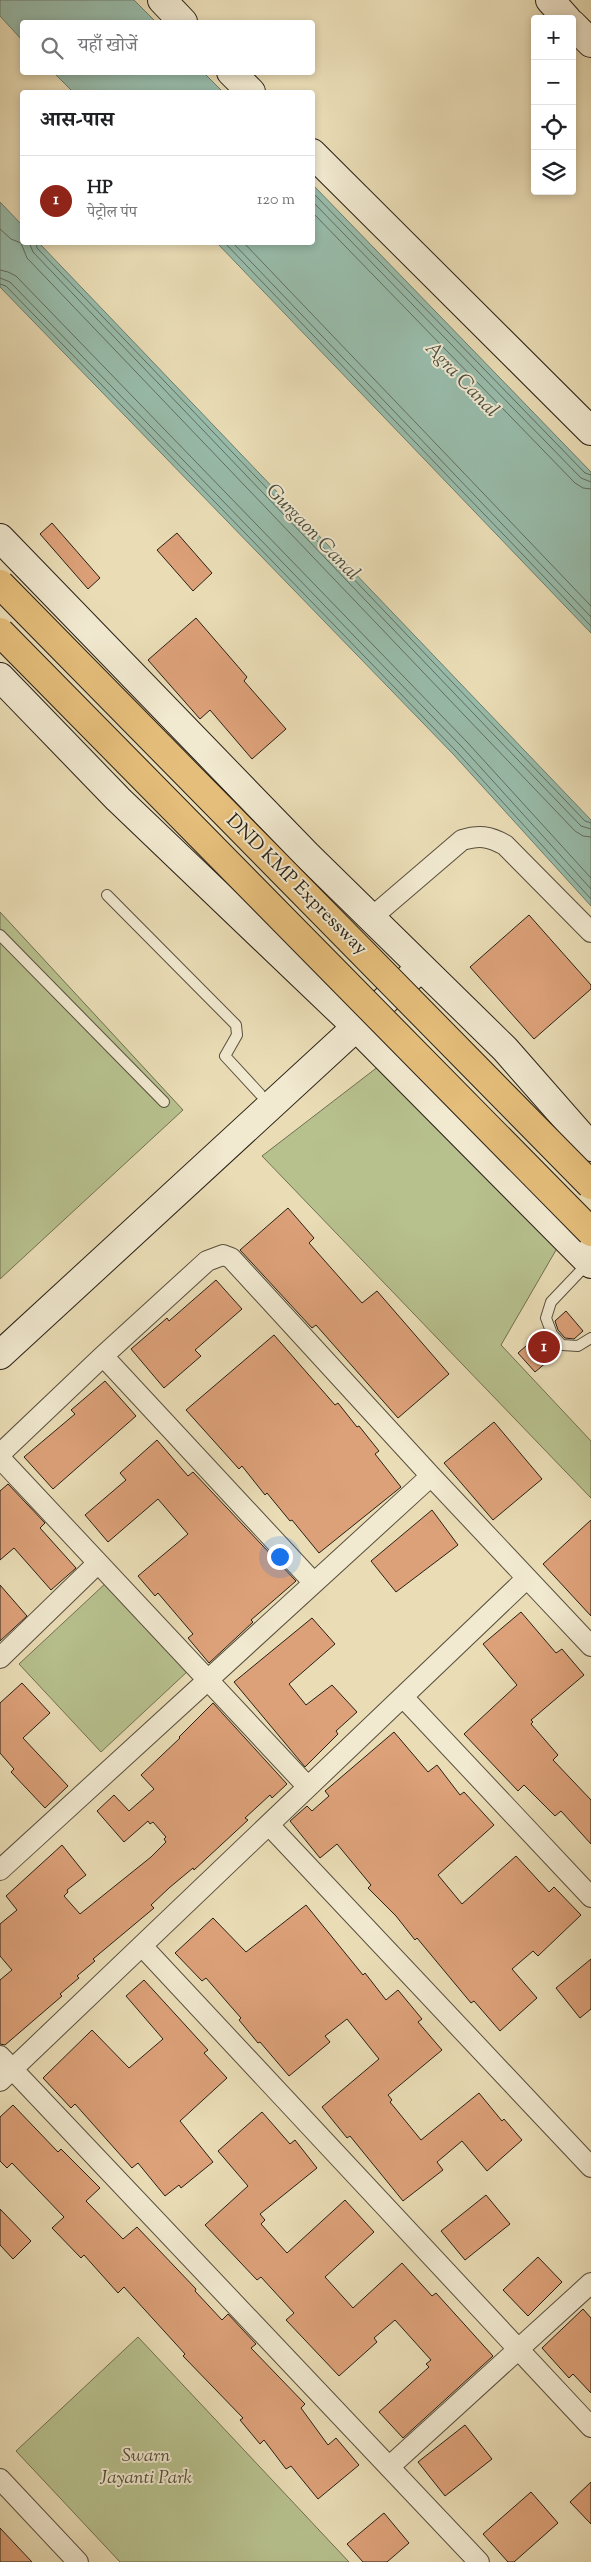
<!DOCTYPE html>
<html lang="hi">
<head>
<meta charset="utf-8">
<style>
	:root { --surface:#fff; --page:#f2f2f2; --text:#202124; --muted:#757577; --line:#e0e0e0; --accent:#8f2418 }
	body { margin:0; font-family:"Sorts Mill Goudy","Noto Serif Devanagari",serif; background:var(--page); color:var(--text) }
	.controls { position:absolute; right:15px; top:15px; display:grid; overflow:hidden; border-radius:5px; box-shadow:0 2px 8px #0003 }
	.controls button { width:45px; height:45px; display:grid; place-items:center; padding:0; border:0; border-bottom:1px solid var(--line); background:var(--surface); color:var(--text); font:25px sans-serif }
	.you { position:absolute; left:279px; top:1556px; width:18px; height:18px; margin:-12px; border:4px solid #fff; border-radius:50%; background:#1a73e8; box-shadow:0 0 0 8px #1a73e833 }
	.badge { display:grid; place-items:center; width:32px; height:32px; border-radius:50%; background:var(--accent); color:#fff; font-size:16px; font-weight:700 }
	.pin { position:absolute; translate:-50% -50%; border:2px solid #fff; box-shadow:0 1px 5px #0006 }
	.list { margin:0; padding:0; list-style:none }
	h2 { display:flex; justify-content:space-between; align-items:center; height:65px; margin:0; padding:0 20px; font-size:21px }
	h2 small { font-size:16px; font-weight:400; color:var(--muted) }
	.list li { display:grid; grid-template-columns:32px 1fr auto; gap:15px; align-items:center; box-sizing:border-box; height:90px; padding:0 20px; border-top:1px solid var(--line) }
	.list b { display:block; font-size:19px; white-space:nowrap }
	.list p { margin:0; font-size:16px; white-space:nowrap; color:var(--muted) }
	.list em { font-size:16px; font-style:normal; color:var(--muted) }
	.icon { flex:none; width:28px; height:28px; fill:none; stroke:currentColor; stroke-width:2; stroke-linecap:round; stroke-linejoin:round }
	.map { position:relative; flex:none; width:591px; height:2562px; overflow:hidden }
	.search { position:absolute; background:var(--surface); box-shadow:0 2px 8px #0003; left:20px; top:20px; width:295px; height:55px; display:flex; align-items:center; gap:12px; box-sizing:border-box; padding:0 18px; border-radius:5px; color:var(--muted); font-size:19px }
	.panel { position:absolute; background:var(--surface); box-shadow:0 2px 8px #0003; left:20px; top:90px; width:295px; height:155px; border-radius:5px }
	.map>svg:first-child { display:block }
	.green { fill:#b7c18e; stroke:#707052 }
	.water { fill:#98bcab; stroke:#6c7e6f }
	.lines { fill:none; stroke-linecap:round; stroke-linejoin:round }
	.shore { stroke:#606e60; stroke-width:1 }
	.building { fill:#dda179; stroke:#292016 }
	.lane-casing { stroke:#594f3e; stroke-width:12 }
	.street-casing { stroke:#594f3e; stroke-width:22 }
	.secondary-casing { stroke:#292016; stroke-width:30 }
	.lane { stroke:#f1e9d0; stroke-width:10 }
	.street { stroke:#f1e9d0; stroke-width:20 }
	.secondary { stroke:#f1e9d0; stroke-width:28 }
	.highway-bridge-casing { stroke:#292016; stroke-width:30; stroke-linecap:butt }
	.highway-bridge { stroke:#e5be7b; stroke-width:28 }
	.labels { text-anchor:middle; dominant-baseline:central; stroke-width:4; stroke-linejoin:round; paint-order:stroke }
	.street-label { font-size:19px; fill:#292016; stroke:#f1e9d0 }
	.park-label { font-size:19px; font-style:italic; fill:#54503a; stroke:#f1e9d0 }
	.water-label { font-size:20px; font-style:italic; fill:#4a4f43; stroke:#f1e9d0 }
</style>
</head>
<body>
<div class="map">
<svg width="591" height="2562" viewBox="0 0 591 2562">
	<rect width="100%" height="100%" fill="#eaddb6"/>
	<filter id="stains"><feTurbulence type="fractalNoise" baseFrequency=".004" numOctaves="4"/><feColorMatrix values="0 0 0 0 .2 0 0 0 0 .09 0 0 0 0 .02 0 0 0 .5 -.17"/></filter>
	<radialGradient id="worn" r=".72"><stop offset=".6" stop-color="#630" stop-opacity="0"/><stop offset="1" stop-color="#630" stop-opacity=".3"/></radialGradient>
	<path class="green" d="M0 912 183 1110 0 1279Z
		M392 1056 563 1238 501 1345 591 1441V1498L262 1156Z
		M107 1582 189 1670 101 1752 19 1664Z
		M138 2337 349 2562H120L16 2451Z"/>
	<path class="water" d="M0 0H134L156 22H22V40L0 16Z
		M54 73H204L223 92H73Z
		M313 185 591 472V633L217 243 312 242Z
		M0 202 22 225V242L39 243 591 820V906L454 755 0 287Z"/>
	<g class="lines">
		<path class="shore" d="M312 192 585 473 591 475
			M312 201 581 478 591 482
			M312 212 575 483 583 488 591 489
			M0 229 11 239 21 243 27 258 575 831 583 836 591 837
			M29 242 33 252 581 826 591 829
			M36 242 37 248 585 821 591 823
			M224 242 591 626
			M232 242 591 617
			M243 242 591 606
			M0 270 8 272 16 276 467 742 591 878
			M0 278 10 282 462 747 591 889
			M0 284 6 286 457 752 591 899"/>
	</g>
	<path class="building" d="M52 523 100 578 88 589 40 534Z
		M177 533 212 573 193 591 157 550Z
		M196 618 247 677 244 681 286 729 252 759 210 710 200 719 148 660Z
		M529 915 591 985V989L534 1039 470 967Z
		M288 1208 314 1238 309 1243 362 1303 377 1291 449 1374 398 1418 316 1325 312 1328 240 1250Z
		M216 1280 242 1309 195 1350 201 1356 164 1388 131 1349 167 1318 169 1321Z
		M566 1311 583 1331 574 1339 565 1338 558 1330 555 1321Z
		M543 1331 547 1339 560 1351 535 1372 518 1353Z
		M274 1335 335 1405 338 1403 357 1427 359 1426 379 1451 375 1454 401 1487 319 1553 292 1520 290 1521 267 1493 265 1495 242 1466 239 1469 186 1410Z
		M105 1381 136 1416 53 1489 24 1457 75 1414 71 1410Z
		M494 1422 542 1479 493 1520 444 1463Z
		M157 1440 188 1476 193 1472 296 1581 251 1620 253 1622 209 1663 188 1638 193 1634 158 1593 155 1596 138 1576 188 1534 158 1499 108 1542 85 1515 126 1480 120 1473Z
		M8 1484 45 1523 40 1528 76 1568 51 1590 14 1548 0 1560V1491Z
		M432 1510 458 1545 396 1592 371 1561Z
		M591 1520V1616L543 1564Z
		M0 1585 27 1616 0 1641Z
		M521 1612 556 1653 562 1649 584 1675 531 1720 533 1722 531 1724 558 1755 553 1760 591 1800V1844L561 1811 555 1816 524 1785 518 1791 464 1734 517 1685 483 1644Z
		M312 1618 335 1644 289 1684 306 1705 332 1685 357 1712 336 1731 338 1734 305 1767 234 1682Z
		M22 1683 50 1713 23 1738 68 1786 45 1808 11 1772 14 1769 0 1753V1703Z
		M213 1703 287 1784 272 1798 270 1795 245 1818 248 1820 194 1870 193 1868 169 1888 151 1905 154 1908 93 1959 95 1961 77 1976 79 1978 60 1994 62 1996 5 2045 0 2044V1980L12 1970 0 1956V1924L17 1910 6 1896 62 1845 86 1875 67 1890 68 1892 64 1896 80 1914 151 1857 166 1842 164 1839 166 1837 153 1822 150 1824 148 1821 124 1842 97 1811 114 1795 129 1811 154 1789 141 1775 180 1738 179 1737Z
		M394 1732 428 1772 437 1765 460 1795 464 1792 494 1825 438 1875 462 1904 516 1856 549 1892 554 1887 581 1915 538 1956 533 1951 512 1969 537 1998 500 2031 474 2001 471 2003 417 1938 415 1940 396 1916 368 1888 371 1885 337 1844 320 1858 290 1821 307 1806 312 1811 329 1796 325 1791Z
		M306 1905 363 1975 365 1973 386 2000 398 1990 422 2019 418 2022 442 2050 388 2095 392 2100 390 2102 421 2140 479 2093 502 2121 504 2119 522 2140 487 2171 462 2141 437 2162 443 2170 403 2201 350 2136 347 2138 322 2107 379 2059 347 2019 325 2036 330 2042 289 2076 260 2042 258 2043 239 2020 241 2018 206 1978 202 1981 175 1953 213 1918 246 1952Z
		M591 1959V2009L580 2018 556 1988Z
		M144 1980 208 2050 204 2053 227 2078 180 2121 213 2162 181 2188 179 2185 165 2196 138 2163 132 2168 75 2104 71 2108 43 2078 92 2030 129 2068 163 2039 126 1996Z
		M13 2105 58 2152 61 2149 100 2188 86 2201 123 2239 137 2227 196 2289 195 2291 222 2320 228 2314 256 2344 251 2348 305 2404 301 2408 328 2445 336 2438 359 2465 318 2499 291 2466 286 2469 264 2440 260 2444 240 2420 243 2418 183 2356 185 2354 124 2287 118 2293 84 2255 81 2258 52 2228 64 2217 12 2163 7 2168 0 2161V2117Z
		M262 2112 290 2144 295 2140 317 2168 260 2214 265 2220 261 2224 287 2253 345 2200 374 2232 325 2277 353 2308 402 2263 432 2296 436 2293 493 2356 403 2438 379 2412 429 2367 426 2364 431 2360 395 2320 374 2338 377 2342 339 2376 286 2320 294 2313 261 2277 257 2280 205 2225 248 2186 218 2151Z
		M486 2195 510 2224 465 2260 441 2231Z
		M0 2209 31 2241 13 2259 0 2245Z
		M538 2257 562 2282 528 2316 503 2290Z
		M583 2309 591 2318V2393L573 2374 569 2378 542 2348Z
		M465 2425 492 2459 445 2496 418 2462Z
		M591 2482V2524L570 2502Z
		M531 2492 558 2523 514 2562H508L483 2534Z
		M384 2513 409 2543 387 2562H363L347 2544Z
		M0 2528 32 2562H0Z"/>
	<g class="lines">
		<g class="lane-casing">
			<path id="lane" d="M107 895 236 1025 237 1035 225 1056 260 1094
				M0 935 164 1102
				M589 1262 551 1302 546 1318 552 1334 562 1345 578 1346 591 1338"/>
		</g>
		<g class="street-casing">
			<path id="street" d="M371 918 462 840C479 835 489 836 505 845L591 932
				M103 1356 314 1583
				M0 1454 103 1356 207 1261 223 1255 231 1258 431 1476 591 1646
				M0 1458 308 1787
				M0 1658 98 1563
				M403 1697 591 1897
				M269 1825 591 2167
				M0 1870 431 1476
				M142 1946 591 2427
				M0 2056 479 2562
				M0 2081 527 1578
				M389 2467 591 2283
				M0 2479 78 2562"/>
		</g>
		<g class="secondary-casing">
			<path id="secondary" d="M162 0 183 22
				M550 0 567 19
				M572 24 591 43
				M231 72 251 92
				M312 153 591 431
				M0 538 307 855 505 1049 591 1147
				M0 677 118 799 344 1015 591 1264
				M0 1355 416 972"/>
		</g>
		<use href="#lane" class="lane"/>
		<use href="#street" class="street"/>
		<use href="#secondary" class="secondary"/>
		<g class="highway-bridge-casing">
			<path id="highway-bridge" d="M0 584 591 1185
				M0 632 591 1232"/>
		</g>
		<use href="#highway-bridge" class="highway-bridge"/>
	</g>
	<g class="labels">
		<g class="street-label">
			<text transform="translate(296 885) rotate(45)">DND KMP Expressway</text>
		</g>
		<g class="park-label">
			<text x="146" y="2456">Swarn<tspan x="146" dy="22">Jayanti Park</tspan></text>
		</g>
		<g class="water-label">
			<text transform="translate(461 380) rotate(46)">Agra Canal</text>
			<text transform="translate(312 533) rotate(46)">Gurgaon Canal</text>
		</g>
	</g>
	<rect width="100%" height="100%" filter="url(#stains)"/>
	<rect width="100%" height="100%" fill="url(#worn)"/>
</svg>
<div class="controls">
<button>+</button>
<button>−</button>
<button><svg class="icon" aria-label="locate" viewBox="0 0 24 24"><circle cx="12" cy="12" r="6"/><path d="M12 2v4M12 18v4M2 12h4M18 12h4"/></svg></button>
<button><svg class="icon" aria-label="layers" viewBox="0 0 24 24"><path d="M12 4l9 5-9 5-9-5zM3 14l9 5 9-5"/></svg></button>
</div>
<div class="you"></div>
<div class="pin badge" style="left:544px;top:1347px">1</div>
<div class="search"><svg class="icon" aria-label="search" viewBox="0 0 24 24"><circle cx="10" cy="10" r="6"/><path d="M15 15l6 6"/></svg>यहाँ खोजें</div>
<section class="panel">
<h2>आस-पास<small></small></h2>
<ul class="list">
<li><span class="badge">1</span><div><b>HP</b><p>पेट्रोल पंप</p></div><em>120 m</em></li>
</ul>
</section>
</div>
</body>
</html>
